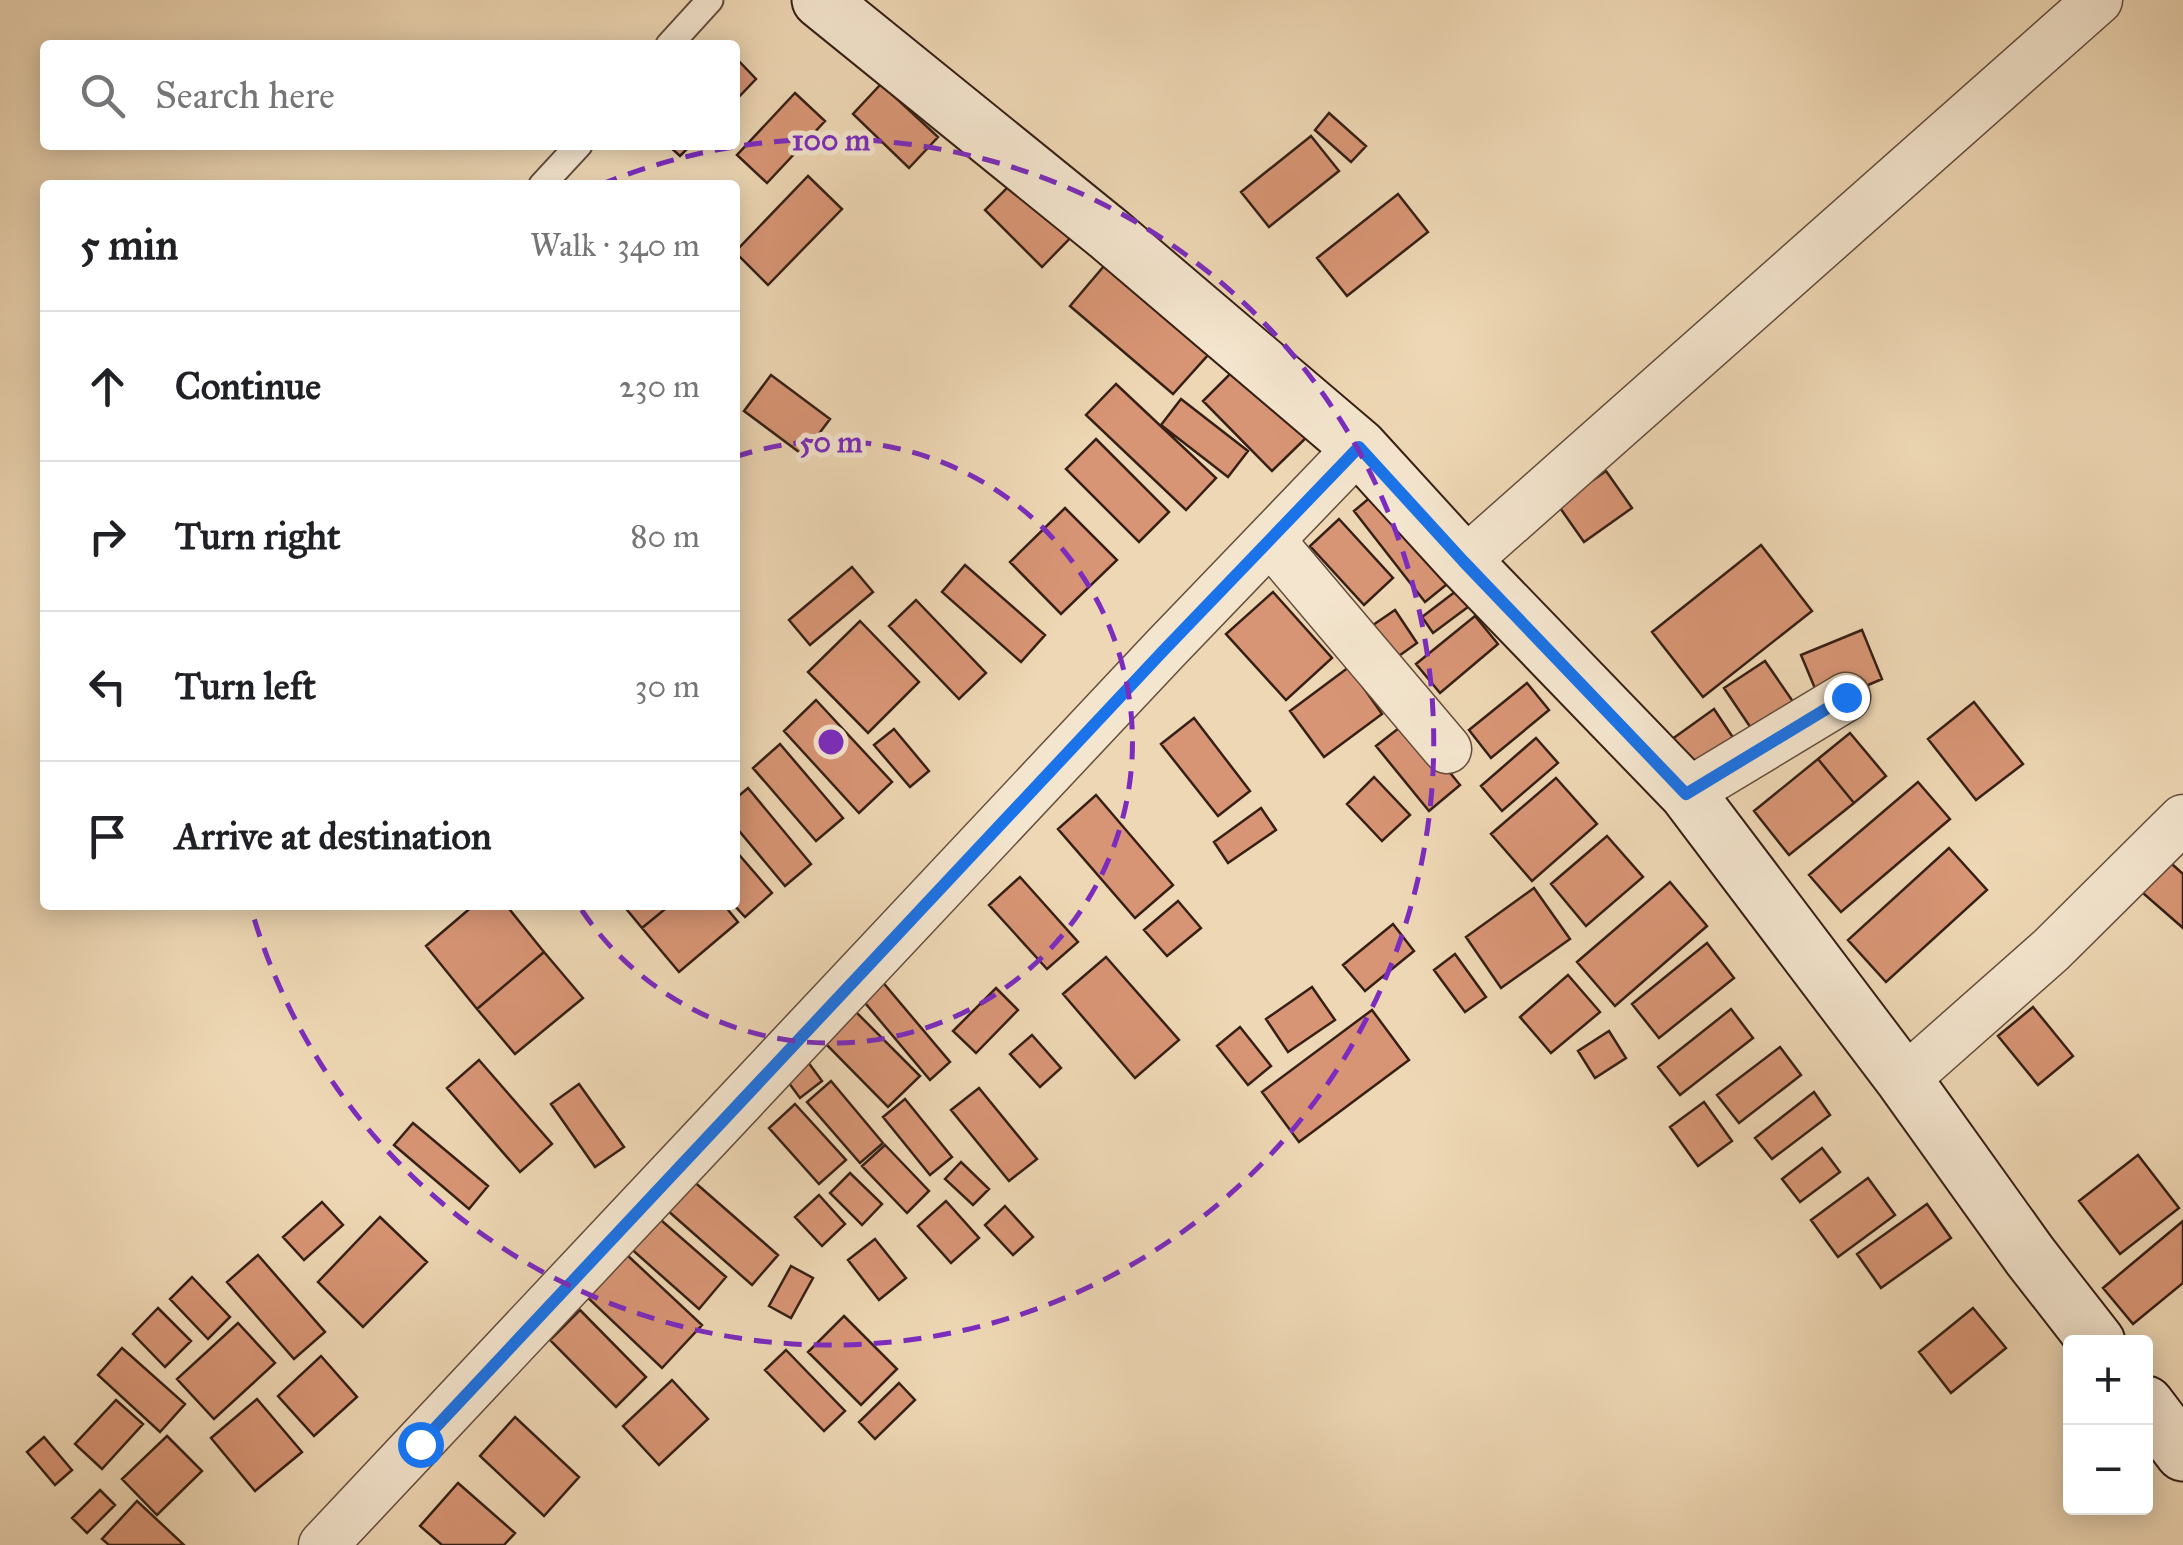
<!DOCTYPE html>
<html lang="en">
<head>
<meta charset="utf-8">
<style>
	:root { --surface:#fff; --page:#f6f6f6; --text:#202124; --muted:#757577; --line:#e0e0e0 }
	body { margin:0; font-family:"IM FELL Great Primer",serif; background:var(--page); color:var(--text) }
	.controls { position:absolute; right:30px; bottom:30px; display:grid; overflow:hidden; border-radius:10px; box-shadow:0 5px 25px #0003 }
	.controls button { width:90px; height:90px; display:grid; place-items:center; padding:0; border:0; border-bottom:2px solid var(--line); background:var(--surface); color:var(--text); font:50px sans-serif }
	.stop { position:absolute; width:30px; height:30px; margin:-22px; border:8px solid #1a73e8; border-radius:50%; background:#fff }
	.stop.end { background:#1a73e8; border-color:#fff; box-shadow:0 2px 10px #0008 }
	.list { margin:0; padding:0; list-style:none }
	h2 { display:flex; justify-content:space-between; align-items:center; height:130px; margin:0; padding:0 40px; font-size:42px }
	h2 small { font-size:32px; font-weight:400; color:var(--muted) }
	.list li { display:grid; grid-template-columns:65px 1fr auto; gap:30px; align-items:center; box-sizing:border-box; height:150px; padding:0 40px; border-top:2px solid var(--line) }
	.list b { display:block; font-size:38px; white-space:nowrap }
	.list em { font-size:32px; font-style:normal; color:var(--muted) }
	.icon { flex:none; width:55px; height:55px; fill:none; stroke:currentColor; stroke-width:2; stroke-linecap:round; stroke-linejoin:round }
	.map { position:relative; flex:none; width:2183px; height:1545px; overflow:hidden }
	.search { position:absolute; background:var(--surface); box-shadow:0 5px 25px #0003; left:40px; top:40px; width:700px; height:110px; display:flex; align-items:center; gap:25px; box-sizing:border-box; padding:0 35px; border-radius:10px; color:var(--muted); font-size:38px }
	.panel { position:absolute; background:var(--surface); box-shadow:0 5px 25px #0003; left:40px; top:180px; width:700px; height:730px; border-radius:10px }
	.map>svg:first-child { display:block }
	.building { fill:#d89575; stroke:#361f15; stroke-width:2.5 }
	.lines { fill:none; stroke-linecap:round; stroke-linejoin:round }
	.lane-casing { stroke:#644d3d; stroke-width:29 }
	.street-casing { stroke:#644d3d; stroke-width:51 }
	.secondary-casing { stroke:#361f15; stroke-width:59 }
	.lane { stroke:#f4e5ce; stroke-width:25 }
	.street { stroke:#f4e5ce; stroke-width:48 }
	.secondary { stroke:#f4e5ce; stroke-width:55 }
	.route { stroke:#1a73e8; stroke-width:12 }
	.ring { fill:none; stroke:#7b2cbf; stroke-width:5; stroke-dasharray:18 12 }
	.centre { fill:#7b2cbf; stroke:#f4e5ce; stroke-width:5 }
	.ring-label { font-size:30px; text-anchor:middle; font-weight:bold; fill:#7b2cbf; stroke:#f4e5ce; stroke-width:10; stroke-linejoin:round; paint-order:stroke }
</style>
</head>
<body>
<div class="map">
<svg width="2183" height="1545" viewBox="0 0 2183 1545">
	<rect width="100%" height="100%" fill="#eed7b4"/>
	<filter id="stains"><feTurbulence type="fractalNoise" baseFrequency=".002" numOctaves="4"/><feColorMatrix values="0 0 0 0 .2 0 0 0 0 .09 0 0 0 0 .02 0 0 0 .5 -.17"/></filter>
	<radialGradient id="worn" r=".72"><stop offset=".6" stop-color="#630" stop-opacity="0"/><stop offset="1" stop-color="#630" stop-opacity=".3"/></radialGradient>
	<path class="building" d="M735 57 756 79 735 101Z
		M881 84 938 137 909 168 853 114Z
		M795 93 825 121 767 183 737 155Z
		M1329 113 1366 146 1351 162 1315 130Z
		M1311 136 1339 171 1269 227 1241 192Z
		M668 145H691L680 156Z
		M1023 172 1080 228 1042 267 985 210Z
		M808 176 842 209 768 285 735 252Z
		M1398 194 1428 232 1347 296 1317 258Z
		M1104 266 1208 355 1173 394 1070 306Z
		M1241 363 1310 434 1272 471 1203 401Z
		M771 375 830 419 803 455 744 411Z
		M1116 384 1216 478 1186 510 1086 415Z
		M1181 399 1248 451 1228 477 1161 425Z
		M1096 439 1169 512 1139 542 1066 469Z
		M1606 471 1632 508 1584 542 1558 505Z
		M1385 485 1457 576 1425 602 1354 511Z
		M1065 508 1117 560 1061 614 1010 562Z
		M1339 519 1393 578 1364 605 1310 546Z
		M1761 545 1812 611 1703 697 1652 632Z
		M965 565 1045 635 1021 662 942 592Z
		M852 567 873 592 810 645 789 620Z
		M1460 588 1472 604 1433 633 1422 617Z
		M1273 592 1332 658 1286 700 1226 634Z
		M916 600 986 673 959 699 889 626Z
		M1395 610 1417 643 1396 658 1373 625Z
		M1475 616 1498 644 1440 693 1416 664Z
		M860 621 919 682 868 733 808 672Z
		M1862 630 1882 679 1822 705 1801 655Z
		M1765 661 1798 709 1757 737 1724 688Z
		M1349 667 1382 714 1324 757 1290 711Z
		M1527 683 1549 710 1491 758 1469 730Z
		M816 700 892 782 859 813 784 731Z
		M1974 702 2023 764 1976 800 1928 739Z
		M1714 709 1740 748 1694 780 1668 742Z
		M1194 718 1250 791 1218 816 1161 744Z
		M1408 721 1460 785 1429 811 1376 746Z
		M894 729 929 771 910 787 874 745Z
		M1850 733 1886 776 1854 803 1818 759Z
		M1536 738 1558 763 1502 811 1481 786Z
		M780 744 843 818 816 841 753 768Z
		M1818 759 1854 803 1789 855 1754 811Z
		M1374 777 1410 815 1382 841 1347 804Z
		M1556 778 1597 824 1532 881 1491 834Z
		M1918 782 1950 819 1841 912 1809 875Z
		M748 788 811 864 785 886 735 826V799Z
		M1096 795 1173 885 1135 918 1058 829Z
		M1261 808 1276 830 1228 863 1214 842Z
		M1607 836 1643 877 1586 926 1551 884Z
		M1949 848 1987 890 1886 982 1848 940Z
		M735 850 772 893 745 917 734 905Z
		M2163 856 2183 874V928L2136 887Z
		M1020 877 1078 942 1047 969 989 905Z
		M1670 882 1707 926 1615 1006 1577 962Z
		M1534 888 1570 939 1501 988 1466 937Z
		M1178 901 1201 928 1167 956 1144 930Z
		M474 905H506L544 952 477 1009 426 946Z
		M623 905H670L642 928Z
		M670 905H724L738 922 679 972 642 928Z
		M1393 924 1414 951 1365 991 1343 965Z
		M1707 943 1734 978 1659 1038 1632 1004Z
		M544 952 583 998 515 1054 477 1009Z
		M1455 954 1486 997 1465 1012 1434 970Z
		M1106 957 1179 1040 1135 1078 1063 994Z
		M875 973 950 1062 930 1080 855 991Z
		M1568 975 1600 1012 1551 1053 1520 1017Z
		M1312 987 1335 1020 1288 1052 1266 1019Z
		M996 988 1018 1010 976 1053 953 1031Z
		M848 1004 920 1076 888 1107 817 1035Z
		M2033 1007 2073 1056 2038 1085 1998 1036Z
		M1731 1009 1753 1038 1680 1095 1658 1067Z
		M1372 1010 1409 1060 1299 1142 1262 1092Z
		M1240 1027 1271 1066 1248 1085 1217 1046Z
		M1609 1031 1626 1058 1595 1078 1578 1051Z
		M1032 1035 1061 1068 1040 1087 1010 1054Z
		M1780 1047 1801 1075 1739 1123 1717 1095Z
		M802 1054 822 1081 800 1098 780 1071Z
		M479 1060 552 1144 520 1172 447 1088Z
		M831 1081 883 1143 860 1163 807 1102Z
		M579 1084 624 1147 595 1167 551 1104Z
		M979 1088 1037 1159 1009 1181 951 1110Z
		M1814 1092 1830 1115 1772 1159 1755 1138Z
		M905 1099 952 1157 930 1175 883 1117Z
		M1704 1102 1732 1141 1698 1166 1670 1127Z
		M795 1104 846 1160 819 1184 769 1128Z
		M413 1123 488 1186 469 1209 394 1145Z
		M885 1145 929 1191 907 1213 862 1166Z
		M1822 1148 1840 1172 1800 1202 1782 1179Z
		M2138 1155 2179 1208 2120 1254 2079 1201Z
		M961 1162 989 1189 973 1205 945 1179Z
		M683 1172 778 1255 752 1285 658 1202Z
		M850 1173 882 1204 862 1225 830 1193Z
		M1868 1178 1895 1215 1838 1257 1811 1220Z
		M819 1195 845 1224 822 1246 795 1217Z
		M946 1201 979 1238 951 1263 918 1226Z
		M322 1202 343 1225 304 1260 283 1237Z
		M1927 1204 1951 1238 1881 1288 1857 1254Z
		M1005 1206 1033 1237 1013 1255 985 1225Z
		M646 1207 726 1277 699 1309 619 1238Z
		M380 1217 427 1262 363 1327 318 1282Z
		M2183 1221V1283L2133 1324 2103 1288Z
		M875 1239 906 1278 879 1300 848 1260Z
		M626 1254 702 1325 662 1368 586 1296Z
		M258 1255 325 1332 294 1359 227 1282Z
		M791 1266 813 1278 791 1318 769 1306Z
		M192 1277 230 1317 208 1339 170 1299Z
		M158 1308 191 1341 165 1367 133 1334Z
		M1973 1308 2006 1348 1951 1393 1919 1352Z
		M580 1310 646 1377 616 1407 550 1340Z
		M844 1316 897 1369 861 1405 808 1352Z
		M238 1323 275 1363 214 1419 177 1379Z
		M122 1348 185 1404 160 1432 98 1375Z
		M786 1350 845 1411 824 1431 765 1370Z
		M321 1356 357 1397 314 1436 278 1396Z
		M672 1380 708 1419 659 1465 623 1426Z
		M899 1383 915 1400 875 1439 859 1422Z
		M257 1399 302 1452 255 1491 211 1438Z
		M116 1400 143 1424 102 1469 75 1444Z
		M515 1417 579 1477 544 1516 480 1456Z
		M167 1436 202 1471 157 1515 122 1479Z
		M44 1437 72 1470 55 1485 27 1452Z
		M458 1483 515 1533 504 1545H442L420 1526Z
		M100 1490 115 1505 87 1533 72 1518Z
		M137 1501 184 1545H109L102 1539Z"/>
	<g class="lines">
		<g class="lane-casing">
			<path id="lane" d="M669 45 710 0
				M542 185 579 145"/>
		</g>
		<g class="street-casing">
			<path id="street" d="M1270 540 1447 749
				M1464 562 2098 0
				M1687 793 1846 697
				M1904 1080 2051 950 2183 819
				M323 1545 1164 650 1359 447"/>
		</g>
		<g class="secondary-casing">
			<path id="secondary" d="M820 0 1110 235 1359 447 1464 562 1687 793 1904 1080 2030 1256 2097 1342
				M2146 1404 2183 1453"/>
		</g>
		<use href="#lane" class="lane"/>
		<use href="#street" class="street"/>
		<use href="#secondary" class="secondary"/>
	</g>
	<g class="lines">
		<path class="route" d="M420 1444 1164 650 1359 447 1464 562 1686 794 1846 697"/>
	</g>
	<g class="ring">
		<path d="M735 457A301 301 0 1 1 579 906"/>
		<path d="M600 185A603 603 0 1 1 251 908"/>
	</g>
	<circle cx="831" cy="742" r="15" class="centre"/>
	<g class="ring-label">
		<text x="831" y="150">100 m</text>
		<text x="831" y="452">50 m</text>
	</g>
	<rect width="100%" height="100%" filter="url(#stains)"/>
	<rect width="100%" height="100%" fill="url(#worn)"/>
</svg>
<div class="controls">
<button>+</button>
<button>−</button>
</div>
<div class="stop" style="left:420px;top:1444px"></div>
<div class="stop end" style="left:1846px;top:697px"></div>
<div class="search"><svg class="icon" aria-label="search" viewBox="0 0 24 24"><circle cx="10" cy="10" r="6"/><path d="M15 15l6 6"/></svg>Search here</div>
<section class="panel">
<h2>5 min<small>Walk · 340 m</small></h2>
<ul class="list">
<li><svg class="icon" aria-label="ahead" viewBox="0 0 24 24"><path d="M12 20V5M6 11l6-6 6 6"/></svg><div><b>Continue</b></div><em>230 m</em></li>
<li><svg class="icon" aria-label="right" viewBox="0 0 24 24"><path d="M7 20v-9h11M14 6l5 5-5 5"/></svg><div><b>Turn right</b></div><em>80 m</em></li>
<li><svg class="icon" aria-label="left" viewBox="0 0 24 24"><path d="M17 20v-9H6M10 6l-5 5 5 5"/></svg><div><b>Turn left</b></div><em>30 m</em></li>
<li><svg class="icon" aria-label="arrive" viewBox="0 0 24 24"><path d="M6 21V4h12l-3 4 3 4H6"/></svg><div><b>Arrive at destination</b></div></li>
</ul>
</section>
</div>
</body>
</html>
